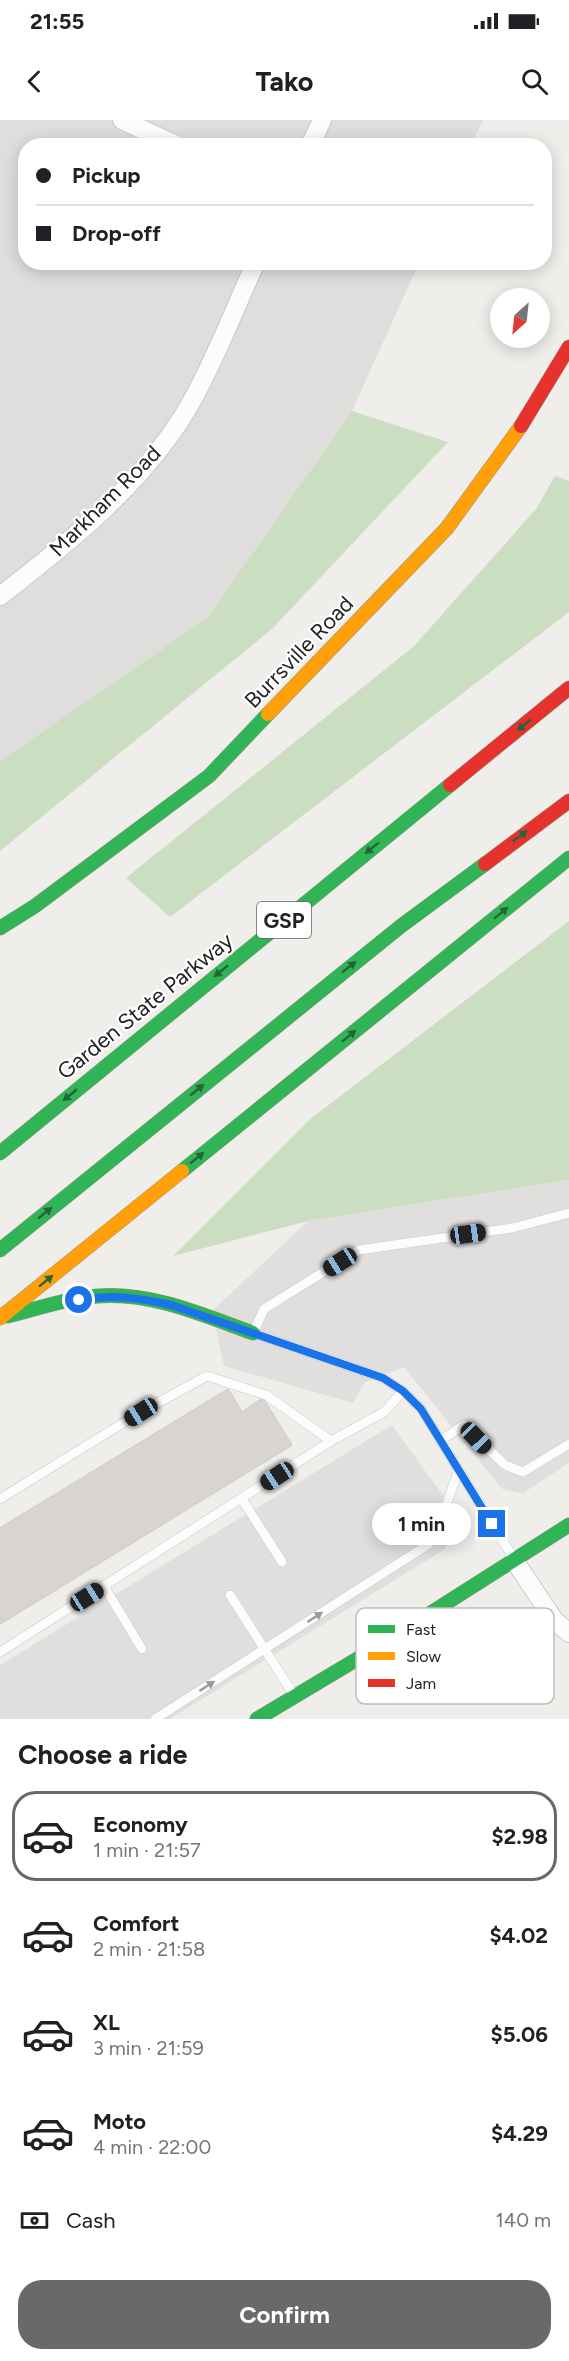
<!DOCTYPE html>
<meta charset="utf-8">
<style>
:root{--surface:#fff;--page:#f2f2f2;--text:#202124;--muted:#757577;--line:#e0e0e0;--accent:#6a6968}
body{margin:0;font-family:Figtree,sans-serif;background:var(--page);color:var(--text);height:100vh;display:flex;flex-direction:column;font-size:22px;white-space:nowrap}
*{box-sizing:border-box;margin:0}
p{font-size:20px;color:var(--muted)}
.icon{flex:none;width:33px;height:33px;fill:none;stroke:currentColor;stroke-width:2;stroke-linecap:round;stroke-linejoin:round}
.map{position:relative;height:1599px;overflow:hidden}
.drawer{display:flex;flex-direction:column;background:var(--surface);flex:1}
.drawer>*{flex:none}
.hud{position:absolute;left:18px;top:18px;width:534px;height:132px;border-radius:24px;box-shadow:0 3px 15px #0003;display:grid;align-content:center;height:132px;padding:0 18px;background:var(--surface)}
.needle{width:39px;rotate:207deg}
.controls{position:absolute;left:490px;top:168px;display:grid;gap:12px}
.controls a{display:grid;place-items:center;width:60px;height:60px;border-radius:50%;background:var(--surface);box-shadow:0 3px 15px #0003;font-size:30px}
.end{position:absolute;width:27px;height:27px;margin:-14px;border:8px solid #1a73e8;background:#fff;box-shadow:0 0 0 3px #fff}
.from{border-radius:50%}
.bubble{position:absolute;height:42px;border-radius:21px;background:var(--surface);box-shadow:0 3px 15px #0003;font-size:20px;font-weight:700;line-height:42px;text-align:center}
.car{position:absolute;width:18px;height:36px;margin:-18px -9px;border-radius:8px;box-shadow:0 0 4px 2px #0007;background:linear-gradient(#222 24%,#8ab4d8 0 40%,#222 0 76%,#8ab4d8 0 86%,#222 0)}
.hud b{display:flex;align-items:center;gap:21px;height:57px;font-size:22px}
.hud b+b{border-top:2px solid var(--line)}
.hud i{width:15px;height:15px;background:var(--text)}
ul{padding:0;list-style:none}
li{display:flex;align-items:center;gap:18px;height:90px;margin:0 12px 9px;padding:0 6px;border:3px solid transparent;border-radius:24px}
li div{flex:1}
li b{display:block;font-size:22px}
li em{font-style:normal;font-weight:700}
li.selected{border-color:var(--accent)}
li>.icon{width:54px;height:54px;stroke-width:1.5}
h2{padding:0 18px;font-size:27px;line-height:72px}
.pay{display:flex;align-items:center;gap:15px;height:66px;padding:0 18px;font-size:22px}
.pay p{margin-inline-start:auto}
.button{display:flex;gap:12px;margin-top:auto;padding:12px 18px}
.button a{flex:1;height:69px;border-radius:24px;background:var(--accent);color:#fff;font-size:24px;font-weight:700;line-height:69px;text-align:center}
.status{display:flex;justify-content:space-between;align-items:center;height:42px;padding:0 30px;background:var(--surface);direction:ltr}
.status svg{height:16px;fill:currentColor}
header{display:flex;justify-content:space-between;align-items:center;height:78px;padding:0 18px;background:var(--surface);font-size:27px;font-weight:700}
.map>svg:first-child{display:block}
</style>
<div class="status"><b>21:55</b><svg viewBox="0 0 49 12"><path d="M0 12V9h3v3zM5 12V6h3v6zM10 12V3h3v9zM15 12V0h3v12zM26 1h20v11H26zM47 4h2v5h-2z"/></svg></div>
<header><svg class="icon" aria-label="back" viewBox="0 0 24 24"><path d="M15 5l-7 7 7 7"/></svg>Tako<svg class="icon" aria-label="search" viewBox="0 0 24 24"><circle cx="10" cy="10" r="6"/><path d="M15 15l6 6"/></svg></header>
<div class="map">
<svg width="569" height="1599" viewBox="0 0 569 1599">
<rect width="100%" height="100%" fill="#f0eeeb"/>
<path fill="#dfdedc" d="M0 0H483L471 25 26 26V142L419 143 352 291 207 498 0 641Z"/>
<g fill="#cbdec1">
<path d="M352 291 448 322 272 509 0 731V641L207 498Z"/>
<path d="M555 356 569 361V492L170 797 126 758 414 526 536 389Z"/>
<path d="M569 801V1060L308 1101 173 1136 309 1000Z"/>
</g>
<g fill="#e0dfde">
<path d="M569 1060V1343L523 1373 502 1369 404 1247 364 1263 353 1283 224 1246 212 1191 308 1101Z"/>
<path d="M392 1305 454 1391 445 1429 170 1599H0V1545Z"/>
</g>
<path fill="#d7d4d2" stroke="#d3d0cc" stroke-width="1.5" d="M228 1269 242 1292 263 1278 292 1325 0 1504V1408Z"/>
<g fill="none" stroke-linecap="round" stroke-linejoin="round">
<g stroke="#c9c8c7" stroke-width="10">
<g id="lane">
<path d="M440 1321 464 1305 505 1345 523 1352 569 1324"/>
<path d="M0 1379 141 1292 207 1256 266 1275 331 1321"/>
<path d="M242 1379 282 1442"/>
<path d="M513 1437 421 1289 403 1271 383 1258 253 1213 264 1189 359 1130 512 1108 569 1093"/>
<path d="M104 1466 142 1529"/>
<path d="M230 1475 292 1572"/>
<path d="M0 1532 331 1321 384 1292 403 1271"/>
<path d="M155 1599 429 1424 441 1400 458 1352"/>
</g>
</g>
<g stroke="#c9c8c7" stroke-width="20">
<g id="street">
<path d="M122 0 178 26"/>
<path d="M310 26 322 0"/>
<path d="M0 476C70 422 150 358 193 279 217 235 235 188 256 142"/>
<path d="M514 1440 554 1500 569 1513"/>
</g>
</g>
<g stroke="#999a82" stroke-width="15">
<g id="fast">
<path d="M0 808 35 786 209 656 268 594"/>
<path d="M0 1033 450 665"/>
<path d="M182 1051 569 738"/>
<path d="M0 1130 401 806 485 744"/>
<path d="M8 1196C37 1189 67 1178 98 1176 152 1172 203 1195 253 1213"/>
<path d="M257 1599 374 1529 569 1405"/>
</g>
</g>
<g stroke="#999a82" stroke-width="15">
<g id="slow">
<path d="M268 594 447 408 521 306"/>
<path d="M0 1198 182 1051"/>
</g>
</g>
<g stroke="#999a82" stroke-width="15">
<g id="jam">
<path d="M521 306 569 227"/>
<path d="M450 665 569 568"/>
<path d="M485 744 569 681"/>
</g>
</g>
<use href="#lane" stroke="#fdfcfc" stroke-width="9"/>
<use href="#street" stroke="#fdfcfc" stroke-width="18"/>
<use href="#fast" stroke="#30b455" stroke-width="14"/>
<use href="#slow" stroke="#ff9f0a" stroke-width="14"/>
<use href="#jam" stroke="#e5322d" stroke-width="14"/>
</g>
<defs><path id="oneway-solid" d="M-6-.8H1V-3.2L6.5 0L1 3.2V.8H-6Z" transform="scale(1.5)"/></defs>
<g fill="#286439">
<use href="#oneway-solid" transform="translate(524 605) rotate(141)"/>
<use href="#oneway-solid" transform="translate(520 716) rotate(-36)"/>
<use href="#oneway-solid" transform="translate(372 728) rotate(141)"/>
<use href="#oneway-solid" transform="translate(501 793) rotate(-39)"/>
<use href="#oneway-solid" transform="translate(349 847) rotate(-38)"/>
<use href="#oneway-solid" transform="translate(221 851) rotate(141)"/>
<use href="#oneway-solid" transform="translate(349 916) rotate(-39)"/>
<use href="#oneway-solid" transform="translate(197 970) rotate(-39)"/>
<use href="#oneway-solid" transform="translate(70 975) rotate(140)"/>
<use href="#oneway-solid" transform="translate(197 1038) rotate(-39)"/>
<use href="#oneway-solid" transform="translate(45 1093) rotate(-39)"/>
<use href="#oneway-solid" transform="translate(46 1161) rotate(-39)"/>
</g>
<g fill="#9a9a9a">
<use href="#oneway-solid" transform="translate(315 1497) rotate(-33)"/>
<use href="#oneway-solid" transform="translate(207 1566) rotate(-33)"/>
</g>
<g fill="none" stroke-linecap="round" stroke-linejoin="round">
<path stroke="#1a73e8" stroke-width="8" d="M79 1180C111 1174 140 1178 171 1185L383 1258 403 1271 421 1289 492 1404"/>
</g>
<g text-anchor="middle" dominant-baseline="central" stroke-width="4.5" stroke-linejoin="round" paint-order="stroke">
<rect fill="#fff" stroke="#646464" stroke-width="1.5" x="257" y="782" width="54" height="36" rx="4.5"/>
<g font-size="21" font-weight="bold" fill="#222">
<text x="284" y="800">GSP</text>
</g>
<g font-size="22" fill="#222" stroke="#fff">
<text transform="translate(105 381) rotate(-45)">Markham Road</text>
<text transform="translate(299 532) rotate(-46)">Burrsville Road</text>
<text transform="translate(145 886) rotate(-39)">Garden State Parkway</text>
</g>
</g>
<rect x="356" y="1488" width="198" height="96" rx="9" fill="#fff" stroke="#bdbdbd" stroke-width="1.5"/>
<rect x="368" y="1505" width="27" height="8" fill="#30b455"/>
<rect x="368" y="1532" width="27" height="8" fill="#ff9f0a"/>
<rect x="368" y="1559" width="27" height="8" fill="#e5322d"/>
<g font-size="16" fill="#222">
<text x="406" y="1515">Fast</text>
<text x="406" y="1542">Slow</text>
<text x="406" y="1569">Jam</text>
</g>
</svg>
<div class="controls">
<a><svg class="needle" viewBox="-14 -14 28 28"><path d="M0-13l5 13h-10z" fill="#e53935"/><path d="M0 13l5-13h-10z" fill="#757577"/></svg></a>
</div>
<i class="end from" style="left:79px;top:1180px"></i>
<i class="end" style="left:492px;top:1404px"></i>
<div class="bubble" style="left:372px;top:1383px;width:99px">1 min</div>
<i class="car" style="left:468px;top:1114px;rotate:82deg"></i>
<i class="car" style="left:340px;top:1142px;rotate:238deg"></i>
<i class="car" style="left:141px;top:1292px;rotate:238deg"></i>
<i class="car" style="left:476px;top:1318px;rotate:136deg"></i>
<i class="car" style="left:277px;top:1356px;rotate:237deg"></i>
<i class="car" style="left:87px;top:1477px;rotate:58deg"></i>
<div class="hud">
<b><i class="from"></i>Pickup</b>
<b><i></i>Drop-off</b>
</div>
</div>
<section class="drawer">
<h2>Choose a ride</h2>
<ul>
<li class="selected"><svg class="icon" aria-label="car" viewBox="0 0 24 24"><path d="M5 17H2v-5l4-1 3-4h7l3 4 3 1v5h-3M9 17h6M6 11h13"/><circle cx="7" cy="17" r="2"/><circle cx="17" cy="17" r="2"/></svg><div><b>Economy</b><p>1 min · 21:57</p></div><em>$2.98</em></li>
<li><svg class="icon" aria-label="car" viewBox="0 0 24 24"><path d="M5 17H2v-5l4-1 3-4h7l3 4 3 1v5h-3M9 17h6M6 11h13"/><circle cx="7" cy="17" r="2"/><circle cx="17" cy="17" r="2"/></svg><div><b>Comfort</b><p>2 min · 21:58</p></div><em>$4.02</em></li>
<li><svg class="icon" aria-label="car" viewBox="0 0 24 24"><path d="M5 17H2v-5l4-1 3-4h7l3 4 3 1v5h-3M9 17h6M6 11h13"/><circle cx="7" cy="17" r="2"/><circle cx="17" cy="17" r="2"/></svg><div><b>XL</b><p>3 min · 21:59</p></div><em>$5.06</em></li>
<li><svg class="icon" aria-label="car" viewBox="0 0 24 24"><path d="M5 17H2v-5l4-1 3-4h7l3 4 3 1v5h-3M9 17h6M6 11h13"/><circle cx="7" cy="17" r="2"/><circle cx="17" cy="17" r="2"/></svg><div><b>Moto</b><p>4 min · 22:00</p></div><em>$4.29</em></li>
</ul>
<div class="pay"><svg class="icon" aria-label="cash" viewBox="0 0 24 24"><path d="M3 7h18v10H3z"/><circle cx="12" cy="12" r="2"/></svg>Cash<p>140 m</p></div>
<div class="button"><a>Confirm</a></div>
</section>
